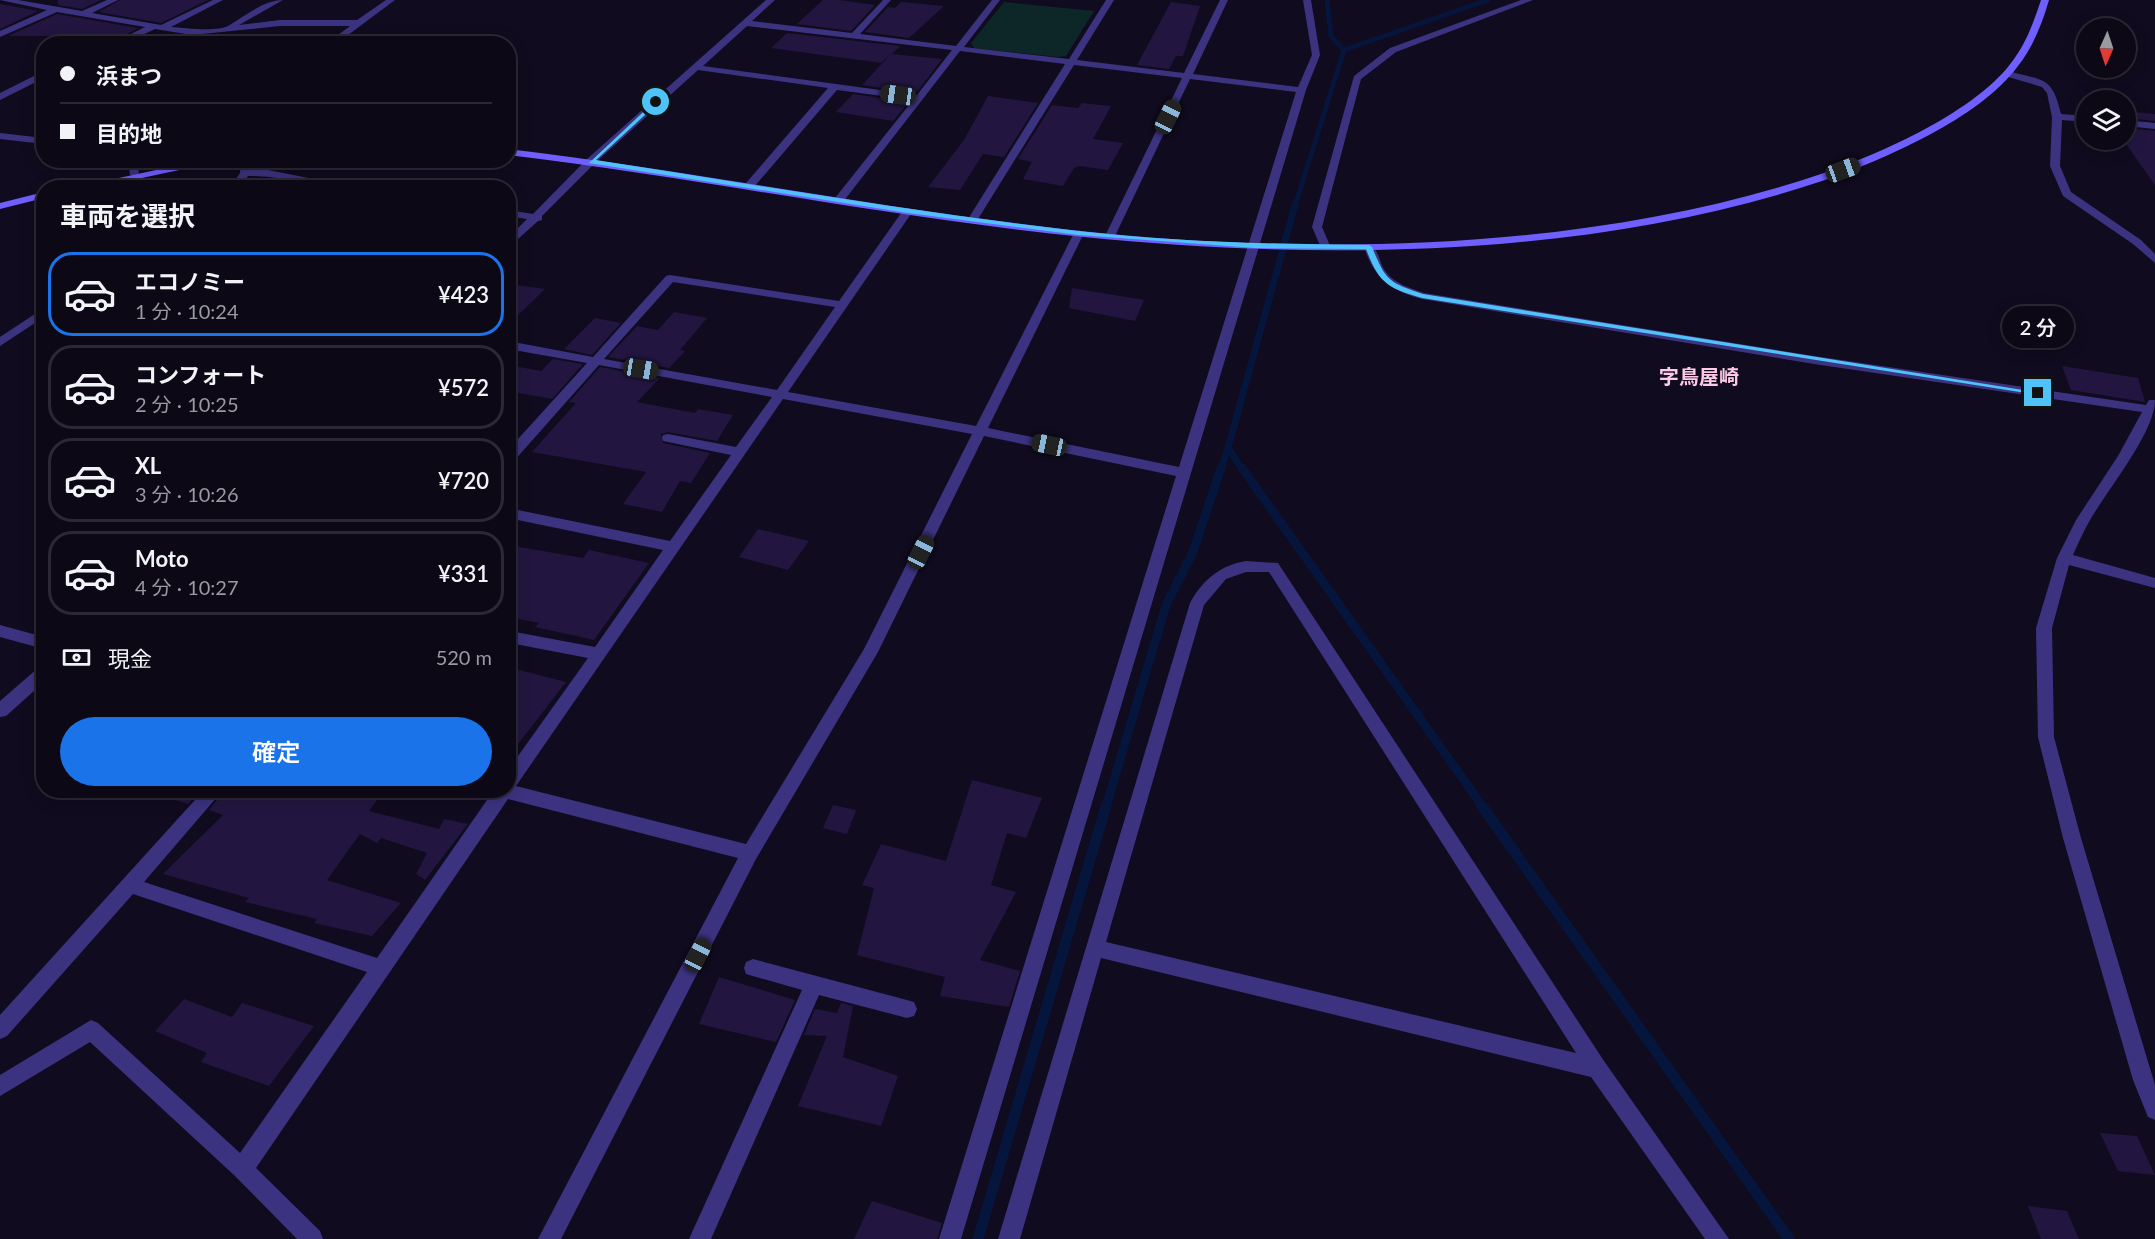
<!DOCTYPE html>
<html lang="ja">
<meta charset="utf-8">
<style>
:root{--surface:#0c0816;--page:#15111f;--text:#f1f3f6;--muted:#9a9aa1;--line:#2c2935;--accent:#1a73e8}
body{margin:0;font-family:Lato,"Noto Sans JP",sans-serif;background:var(--page);color:var(--text);height:100vh;display:flex;flex-direction:column;font-size:22px;white-space:nowrap}
*{box-sizing:border-box;margin:0}
p{font-size:20px;color:var(--muted)}
.icon{flex:none;width:33px;height:33px;fill:none;stroke:currentColor;stroke-width:2;stroke-linecap:round;stroke-linejoin:round}
.map{position:relative;flex:1;overflow:hidden}
.side{position:absolute;left:36px;top:180px;width:480px;height:618px;display:flex;flex-direction:column;background:var(--surface);border-radius:24px;box-shadow:0 3px 15px #0003,0 0 0 2px var(--line)}
.side>*{flex:none}
.banner{position:absolute;left:36px;top:36px;width:480px;height:132px;border-radius:24px;box-shadow:0 3px 15px #0003,0 0 0 2px var(--line);display:grid;align-content:center;height:132px;padding:0 24px;background:var(--surface)}
.needle{width:39px;rotate:183deg}
.buttons{position:absolute;left:2076px;top:18px;display:grid;gap:12px}
.buttons a{display:grid;place-items:center;width:60px;height:60px;border-radius:50%;background:var(--surface);box-shadow:0 3px 15px #0003,0 0 0 2px var(--line);font-size:30px}
.end{position:absolute;width:27px;height:27px;margin:-14px;border:8px solid #4fc3f7;background:#111;box-shadow:0 0 0 3px #111}
.from{border-radius:50%}
.bubble{position:absolute;height:42px;border-radius:21px;background:var(--surface);box-shadow:0 3px 15px #0003,0 0 0 2px var(--line);font-size:20px;font-weight:600;line-height:42px;text-align:center}
.car{position:absolute;width:18px;height:36px;margin:-18px -9px;border-radius:8px;box-shadow:0 0 4px 2px #0007;background:linear-gradient(#222 24%,#8ab4d8 0 40%,#222 0 76%,#8ab4d8 0 86%,#222 0)}
.banner b{display:flex;align-items:center;gap:21px;height:57px;font-size:22px}
.banner b+b{border-top:2px solid var(--line)}
.banner i{width:15px;height:15px;background:var(--text)}
ul{padding:0;list-style:none}
li{display:flex;align-items:center;gap:18px;height:84px;margin:0 12px 9px;padding:0 12px;border:3px solid var(--line);border-radius:24px}
li div{flex:1}
li b{display:block;font-size:22px}
li em{font-style:normal;font-weight:600}
li.on{border-color:var(--accent)}
li>.icon{width:54px;height:54px;stroke-width:1.5}
h2{padding:0 24px;font-size:27px;line-height:72px}
.pay{display:flex;align-items:center;gap:15px;height:66px;padding:0 24px;font-size:22px}
.pay p{margin-inline-start:auto}
.action{display:flex;gap:12px;margin-top:auto;padding:12px 24px}
.action a{flex:1;height:69px;border-radius:36px;background:var(--accent);color:#fff;font-size:24px;font-weight:600;line-height:69px;text-align:center}
.map>svg:first-child{display:block}
</style>
<div class="map">
<svg width="2155" height="1239" viewBox="0 0 2155 1239">
<rect width="100%" height="100%" fill="#100b1e"/>
<path fill="#0d2729" d="M1004 2 1094 11 1066 56 1058 57 974 48 971 43Z"/>
<g fill="none" stroke-linecap="round" stroke-linejoin="round">
<g stroke="#06153c" stroke-width="5">
<path d="M1327 0 1331 36 1344 50"/>
<path d="M1344 50 1488 0"/>
<path d="M1295 206 1344 50"/>
</g>
<g stroke="#06153c" stroke-width="7">
<path d="M1221 470 1228 448"/>
<path d="M1243 470 1228 448 1295 205"/>
</g>
<g stroke="#06153c" stroke-width="9">
<path d="M1242 468 1483 807"/>
<path d="M1106 807 1166 605 1193 552 1221 468"/>
</g>
<g stroke="#06153c" stroke-width="11">
<path d="M1482 806 1789 1239"/>
<path d="M978 1239 1106 806"/>
</g>
</g>
<g fill="#221640">
<path d="M58 0H101L82 9 58 5Z"/>
<path d="M120 0H208L161 23 99 12Z"/>
<path d="M823 0H839L875 5 851 31 797 24Z"/>
<path d="M901 2 944 6 909 38 865 32 888 7 895 8Z"/>
<path d="M1171 2 1200 6 1183 56H1176L1169 69 1137 65Z"/>
<path d="M0 4 38 11 0 29Z"/>
<path d="M57 14 138 28 109 44H51L68 36H8Z"/>
<path d="M787 33 900 46 892 54 942 59 916 93 862 85 891 54 881 63 771 48Z"/>
<path d="M853 94 909 102 893 121 836 112Z"/>
<path d="M988 96 1038 103 1004 157 983 154 960 190 928 187 964 140Z"/>
<path d="M1082 103 1111 106 1093 139 1123 143 1108 170 1079 166 1074 168 1063 186 1023 179 1032 162 1018 159 1052 105 1078 108Z"/>
<path d="M2126 111 2155 114V121L2126 118Z"/>
<path d="M2126 128 2155 131V185L2126 144Z"/>
<path d="M508 284 545 289 508 325Z"/>
<path d="M1072 288 1144 300 1135 321 1069 308Z"/>
<path d="M674 312 707 318 680 350 685 351 669 368 608 357 637 326 658 330Z"/>
<path d="M595 318 621 323 592 355 564 349Z"/>
<path d="M553 359 583 364 552 399 508 391V365L541 371Z"/>
<path d="M2062 366 2138 378 2145 402 2071 390Z"/>
<path d="M600 367 660 378 637 402 695 413 698 409 733 415 717 441 668 432 661 434 663 443 710 453 691 483 680 481 662 512 623 504 646 472 532 452 576 403 569 402Z"/>
<path d="M758 529 809 541 788 570 739 557Z"/>
<path d="M508 545 583 558 589 550 649 563 594 640 535 627 539 623 508 617Z"/>
<path d="M508 667 566 682 508 757Z"/>
<path d="M972 780 1042 798 1026 838 1007 833 991 885 1016 892 980 960 1020 971 1009 1007 940 996 945 977 857 955 874 888 862 885 881 844 946 861Z"/>
<path d="M163 790H201L188 804 162 796Z"/>
<path d="M225 790H384L369 811 439 829 444 819 468 824 425 880 416 874 427 853 381 838 377 843 360 834 327 880 401 903 372 936 314 923 317 919 245 902 249 898 163 874 223 815 209 810Z"/>
<path d="M833 805 856 810 847 834 823 828Z"/>
<path d="M719 977 795 1000 776 1042 699 1024Z"/>
<path d="M184 999 232 1017 242 1003 314 1026 269 1086 201 1062 207 1053 155 1031Z"/>
<path d="M841 1003 853 1006 843 1057 898 1076 881 1126 798 1106 827 1036 804 1035 815 1009 837 1013Z"/>
<path d="M2100 1133 2137 1136 2155 1175 2118 1171Z"/>
<path d="M872 1201 942 1223 937 1239H854Z"/>
<path d="M2028 1206 2067 1211 2079 1239H2041Z"/>
</g>
<g fill="none" stroke-linecap="round" stroke-linejoin="round">
<g fill="#3c3380" fill-rule="evenodd">
<path d="M0 0H18L82 11 107 0H118L92 13 161 25 213 0H223L171 27C184 28 217 32 228 26 244 17 263 0 283 0L239 25 280 20H357L386 0H395L336 44H326L350 26H280L192 35 155 29 123 44H111L145 27 57 12 0 37V31L47 10Z"/>
<path d="M766 0H775L752 21 852 33 883 0H891L860 34 956 46 992 0H1000L964 47 1069 59 1106 0H1114L1077 60 1184 73 1220 0H1228L1193 74 1298 87 1312 55 1303 0H1311L1320 55 1306 90 961 1239H939L1176 476 984 436 878 652 756 859 561 1239H538L738 858 508 799 256 1168 320 1231 323 1239H297L235 1176 90 1042 0 1096V1075L91 1020 98 1023 240 1153 367 972 133 894 7 1036 0 1039V1015L204 790H223L144 882 377 958 494 790H508V770L588 658 515 644 508 640 510 634 515 632 595 647 663 550 508 518V508L670 541 731 455 663 441 662 438 663 435 668 434 736 447 772 397 599 365 513 462 508 463V450L587 363 508 349V341L593 357 666 276 670 275 839 301 904 209 908 208 913 211 788 392 976 426 1074 233 1079 230 1084 233 988 428 1179 467 1296 92 1190 79 1115 236 1110 239 1105 236 1182 78 1074 65 978 219 973 222 968 219 1065 64 960 51 843 202 839 203 834 200 835 198 913 100 837 90 754 187H746V183L828 88 698 70 595 163 542 216V220L538 221 508 248V238L527 219 508 216V210L533 214 587 159ZM747 26 952 50 917 95 703 66ZM673 282 835 307 777 390 604 359ZM783 399 972 434 864 649 746 844 516 786Z"/>
<path d="M1521 0H1533L1396 52 1361 79 1322 227 1331 248 1322 250 1312 227 1354 76 1390 48Z"/>
<path d="M44 71V78L0 100V93Z"/>
<path d="M2008 71C2044 81 2052 76 2061 114L2086 116V122L2062 120 2060 166 2071 192 2141 240 2155 254V263L2133 244 2063 196 2050 166 2052 117 2047 93 2042 87 2005 76V72Z"/>
<path d="M2126 120 2155 123V129L2126 126Z"/>
<path d="M0 133 44 138V144L0 139Z"/>
<path d="M128 160H138L139 177 130 175Z"/>
<path d="M241 160H251L250 170H268L359 188C321 188 285 176 248 176L240 188H230L240 173Z"/>
<path d="M1369 244C1379 248 1379 264 1386 272 1395 284 1410 288 1424 293L1814 356 2146 405 2149 400H2155C2155 433 2106 491 2089 522 2083 532 2078 544 2073 555L2155 578V588L2069 565 2052 628 2054 737 2081 838 2155 1085V1120L2148 1117 2133 1080 2063 838 2038 737 2036 628 2057 558 2076 520 2118 456 2142 412 1814 364 1422 299C1391 291 1374 278 1364 247Z"/>
<path d="M44 308V317L0 346V337Z"/>
<path d="M1246 561 1278 563 1604 1061 1729 1239H1705L1591 1077 1101 958 1020 1239H998L1190 603C1202 581 1220 565 1246 561ZM1246 572H1269L1576 1053 1106 942 1204 605 1226 579Z"/>
<path d="M0 625 44 637V649L0 637Z"/>
<path d="M44 666V682L6 716 0 717V701L38 668Z"/>
<path d="M753 959 907 1000 914 1002 917 1009 914 1016 907 1018 819 995 711 1239H689L802 990 746 974 744 968 746 962Z"/>
</g>
<g fill="#705fff" fill-rule="evenodd">
<path d="M2041 0H2049C2042 24 2033 47 2018 66 1979 119 1883 160 1822 181 1593 258 1323 261 1084 237 891 218 701 178 508 155V149C700 172 889 210 1080 231 1319 256 1592 251 1821 174 1880 154 1978 111 2014 59 2027 41 2034 21 2041 0Z"/>
<path d="M203 160H226L95 188H72Z"/>
<path d="M44 192V198L0 209V203Z"/>
</g>
</g>
<path fill="#4fc3f7" d="M656 100 658 103 596 160C757 185 917 213 1078 231 1174 242 1272 244 1369 245L1372 247C1386 281 1388 282 1423 294L2042 393 2038 395 1422 298C1387 288 1379 283 1366 249L1255 248 1079 235 908 213 589 163Z"/>
<g text-anchor="middle" dominant-baseline="central" stroke-width="6" stroke-linejoin="round" paint-order="stroke">
<g font-size="20" font-weight="bold" fill="#ffcae7" stroke="#100b1e">
<text x="1699" y="376">字鳥屋崎</text>
</g>
</g>
</svg>
<div class="buttons">
<a><svg class="needle" viewBox="-14 -14 28 28"><path d="M0-13l5 13h-10z" fill="#e53935"/><path d="M0 13l5-13h-10z" fill="#9a9aa1"/></svg></a>
<a><svg class="icon" aria-label="layers" viewBox="0 0 24 24"><path d="M12 4l9 5-9 5-9-5zM3 14l9 5 9-5"/></svg></a>
</div>
<i class="end from" style="left:656px;top:102px"></i>
<i class="end" style="left:2038px;top:393px"></i>
<div class="bubble" style="left:2002px;top:306px;width:72px">2 分</div>
<i class="car" style="left:898px;top:95px;rotate:278deg"></i>
<i class="car" style="left:1168px;top:117px;rotate:26deg"></i>
<i class="car" style="left:1843px;top:170px;rotate:70deg"></i>
<i class="car" style="left:641px;top:369px;rotate:100deg"></i>
<i class="car" style="left:1049px;top:445px;rotate:282deg"></i>
<i class="car" style="left:921px;top:552px;rotate:27deg"></i>
<i class="car" style="left:698px;top:955px;rotate:27deg"></i>
<div class="banner">
<b><i class="from"></i>浜まつ</b>
<b><i></i>目的地</b>
</div>
<section class="side">
<h2>車両を選択</h2>
<ul>
<li class="on"><svg class="icon" aria-label="car" viewBox="0 0 24 24"><path d="M5 17H2v-5l4-1 3-4h7l3 4 3 1v5h-3M9 17h6M6 11h13"/><circle cx="7" cy="17" r="2"/><circle cx="17" cy="17" r="2"/></svg><div><b>エコノミー</b><p>1 分 · 10:24</p></div><em>¥423</em></li>
<li><svg class="icon" aria-label="car" viewBox="0 0 24 24"><path d="M5 17H2v-5l4-1 3-4h7l3 4 3 1v5h-3M9 17h6M6 11h13"/><circle cx="7" cy="17" r="2"/><circle cx="17" cy="17" r="2"/></svg><div><b>コンフォート</b><p>2 分 · 10:25</p></div><em>¥572</em></li>
<li><svg class="icon" aria-label="car" viewBox="0 0 24 24"><path d="M5 17H2v-5l4-1 3-4h7l3 4 3 1v5h-3M9 17h6M6 11h13"/><circle cx="7" cy="17" r="2"/><circle cx="17" cy="17" r="2"/></svg><div><b>XL</b><p>3 分 · 10:26</p></div><em>¥720</em></li>
<li><svg class="icon" aria-label="car" viewBox="0 0 24 24"><path d="M5 17H2v-5l4-1 3-4h7l3 4 3 1v5h-3M9 17h6M6 11h13"/><circle cx="7" cy="17" r="2"/><circle cx="17" cy="17" r="2"/></svg><div><b>Moto</b><p>4 分 · 10:27</p></div><em>¥331</em></li>
</ul>
<div class="pay"><svg class="icon" aria-label="cash" viewBox="0 0 24 24"><path d="M3 7h18v10H3z"/><circle cx="12" cy="12" r="2"/></svg>現金<p>520 m</p></div>
<div class="action"><a>確定</a></div>
</section>
</div>
